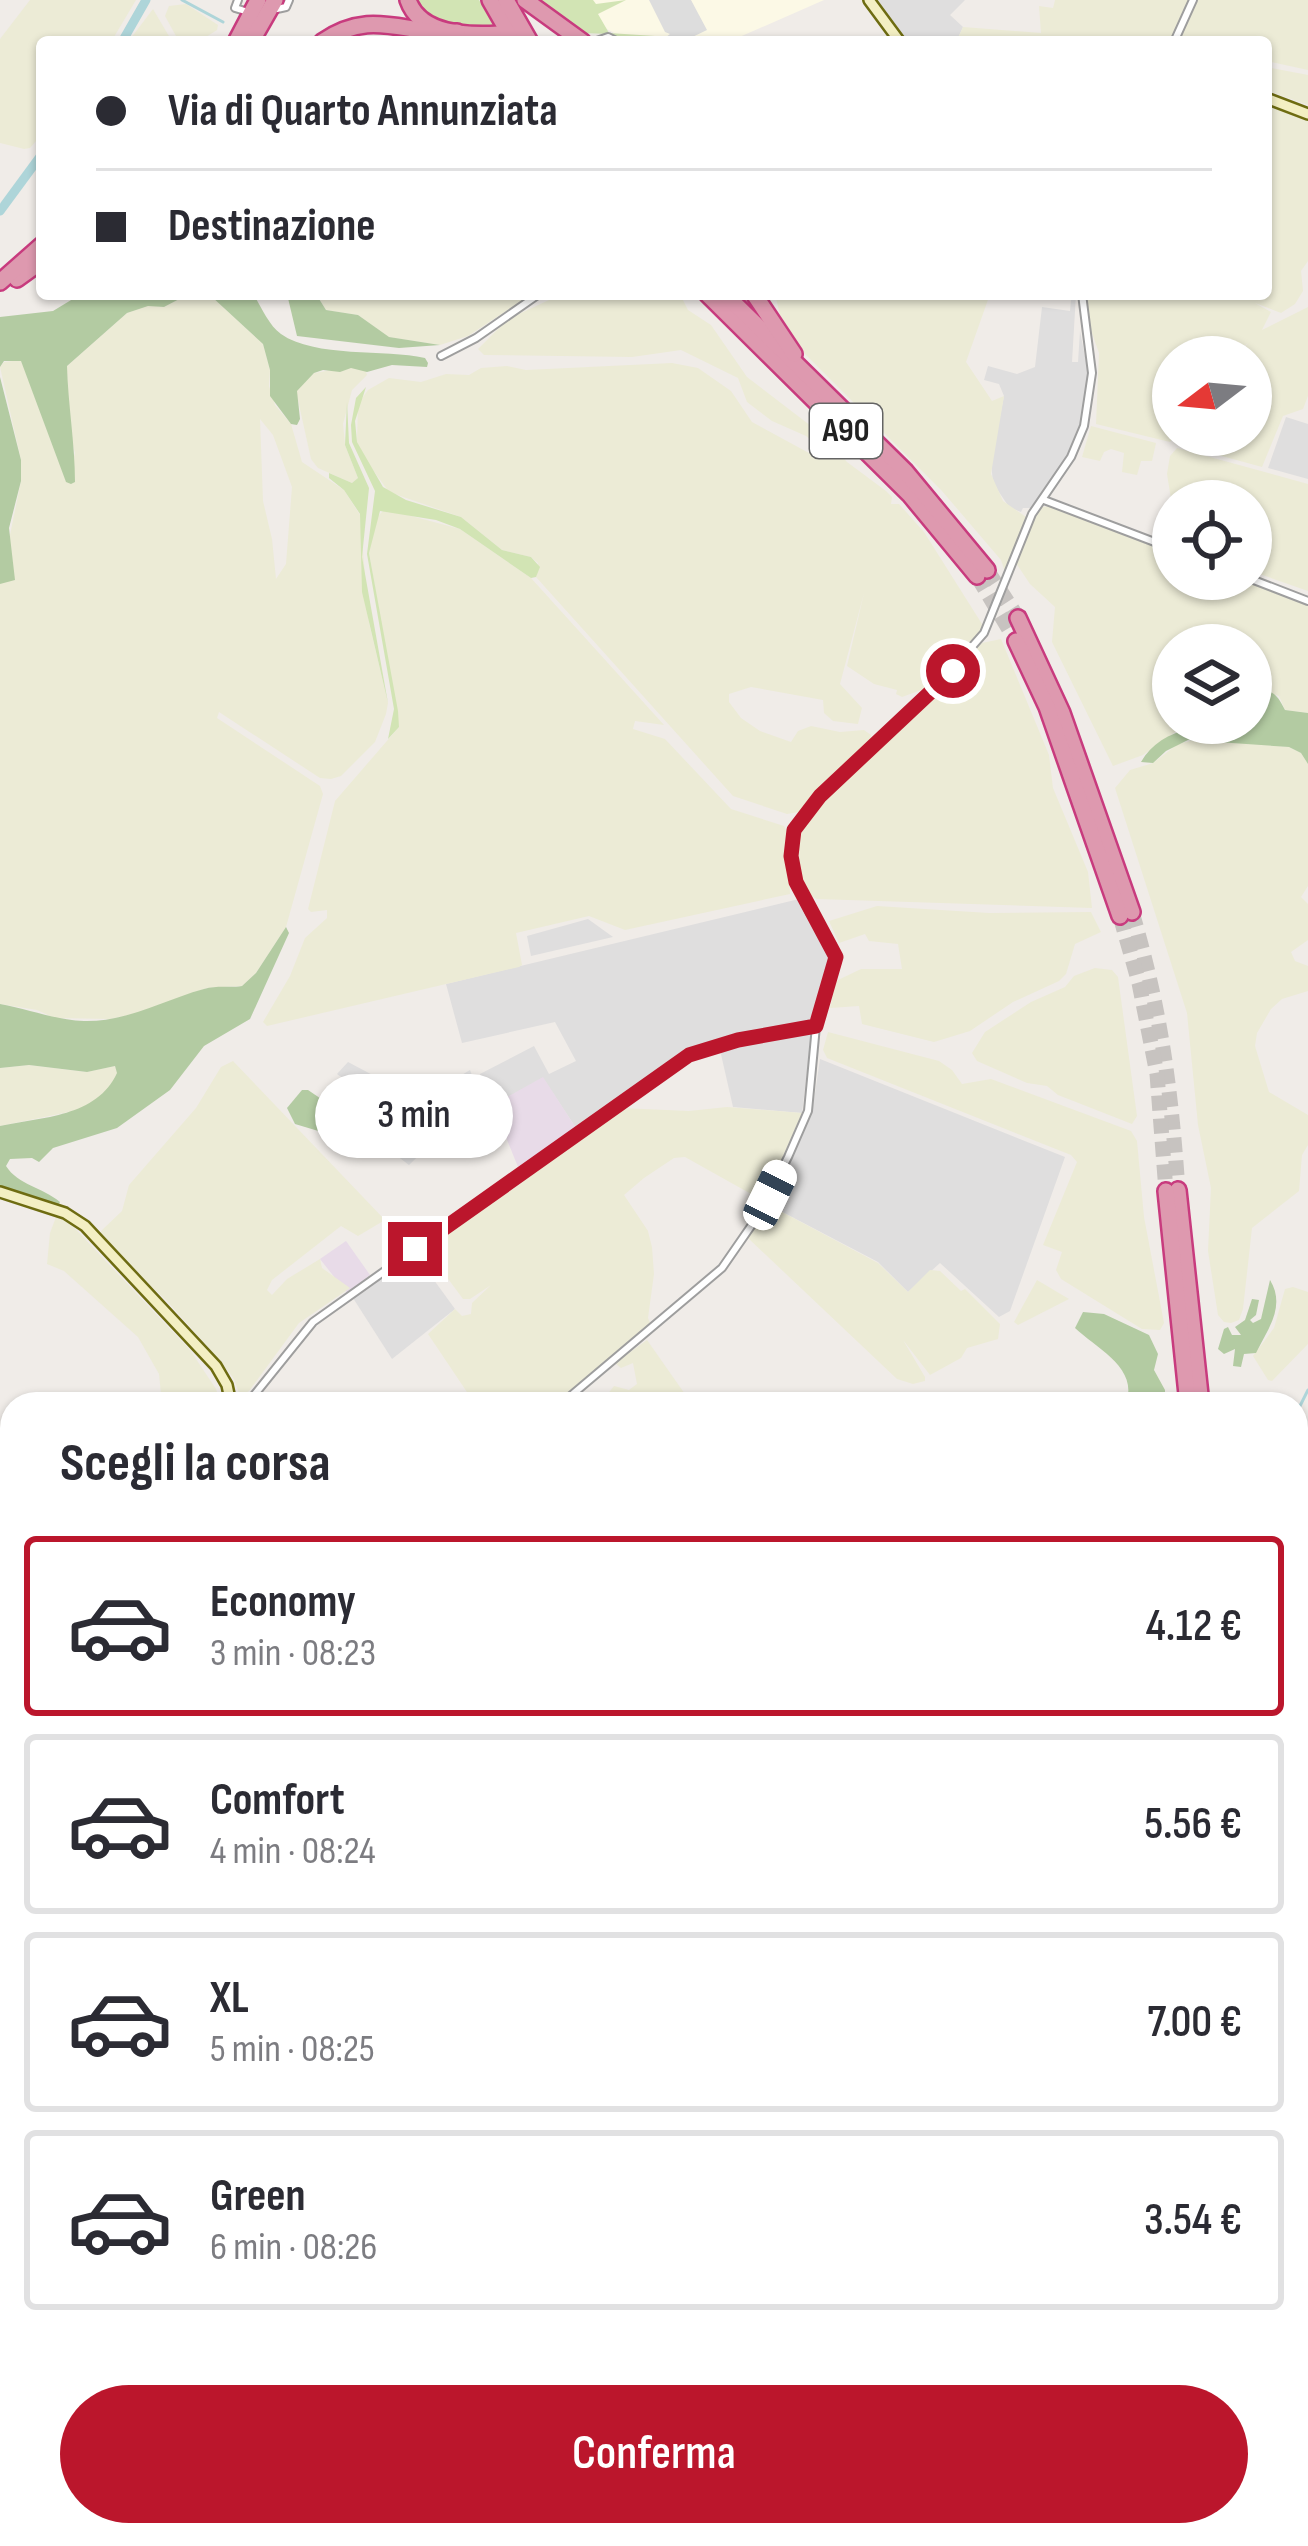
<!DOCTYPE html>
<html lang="it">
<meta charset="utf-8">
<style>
:root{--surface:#fff;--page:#f7f7f7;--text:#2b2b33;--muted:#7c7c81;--line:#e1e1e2;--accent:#bb162c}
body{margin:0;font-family:"Sofia Sans Condensed",sans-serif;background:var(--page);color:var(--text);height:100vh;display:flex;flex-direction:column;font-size:45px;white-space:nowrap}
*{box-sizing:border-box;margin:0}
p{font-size:39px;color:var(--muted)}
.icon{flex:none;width:66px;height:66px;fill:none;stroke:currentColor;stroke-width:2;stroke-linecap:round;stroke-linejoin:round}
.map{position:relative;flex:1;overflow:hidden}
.drawer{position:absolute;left:0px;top:1392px;width:1308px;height:1155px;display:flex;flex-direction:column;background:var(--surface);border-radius:36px 36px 0 0;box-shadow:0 3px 9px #0004}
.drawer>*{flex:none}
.banner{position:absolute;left:36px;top:36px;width:1236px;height:264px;border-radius:12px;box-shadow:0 3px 9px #0004;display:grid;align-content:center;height:264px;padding:0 60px;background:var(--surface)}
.needle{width:78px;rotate:254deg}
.tools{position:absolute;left:1152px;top:336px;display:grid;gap:24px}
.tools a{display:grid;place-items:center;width:120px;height:120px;border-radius:50%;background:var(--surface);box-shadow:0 3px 9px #0004;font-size:60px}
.end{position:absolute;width:54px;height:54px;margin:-27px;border:15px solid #bb162c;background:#fff;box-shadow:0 0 0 6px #fff}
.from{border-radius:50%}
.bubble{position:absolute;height:84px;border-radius:42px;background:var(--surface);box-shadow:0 3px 9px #0004;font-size:39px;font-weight:600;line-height:84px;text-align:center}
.car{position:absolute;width:36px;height:72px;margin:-36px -18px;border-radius:15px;box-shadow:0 0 9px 3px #0007;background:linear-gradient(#fff 24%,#345 0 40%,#fff 0 76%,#345 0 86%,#fff 0)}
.banner b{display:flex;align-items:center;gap:42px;height:114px;font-size:45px}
.banner b+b{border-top:3px solid var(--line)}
.banner i{width:30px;height:30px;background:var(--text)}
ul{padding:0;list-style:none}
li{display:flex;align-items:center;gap:36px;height:180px;margin:0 24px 18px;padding:0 36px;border:6px solid var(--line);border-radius:12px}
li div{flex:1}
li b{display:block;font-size:45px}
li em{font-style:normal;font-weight:600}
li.on{border-color:var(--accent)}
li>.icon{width:108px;height:108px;stroke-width:1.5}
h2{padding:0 60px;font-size:54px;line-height:144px}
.primary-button{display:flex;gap:24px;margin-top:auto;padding:24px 60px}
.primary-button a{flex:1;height:138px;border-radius:72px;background:var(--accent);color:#fff;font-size:48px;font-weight:600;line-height:138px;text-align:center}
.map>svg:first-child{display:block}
</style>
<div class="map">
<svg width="1308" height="2546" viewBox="0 0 1308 2546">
<rect width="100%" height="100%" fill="#f0ece8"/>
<g fill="#dfdede">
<path d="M873 0H965L950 15 963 27 956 42H903Z"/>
<path d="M1033 294H1076L1072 362H1078L1080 331 1089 377 1081 428 1074 445 1031 508H1023L1021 512 1009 507 993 483 991 462 1004 396 999 384 984 380 988 366 1017 374 1035 367 1042 307 1070 311 1071 299Z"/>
<path d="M1286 417 1308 424V479L1268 468Z"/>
<path d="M799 899 834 959 814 1024 688 1051 576 1128 543 1078 493 1105 480 1074 534 1046 549 1074 576 1061 555 1022 462 1043 446 984Z"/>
<path d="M588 919 613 937 531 956 527 936Z"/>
<path d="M812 1031 802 1113 733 1107 720 1050Z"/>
<path d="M820 1059 1065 1157 1010 1311 999 1317 940 1263 908 1292 878 1262 769 1205 812 1114Z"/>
<path d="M348 1062 401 1090 394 1104 402 1111 470 1070 480 1096 409 1165 342 1114 358 1089 337 1074Z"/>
<path d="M415 1254 455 1309 392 1359 353 1298Z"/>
<path d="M12 1599V1706L0 1711V1604Z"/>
<path d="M12 1716V1816L0 1820V1721Z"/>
<path d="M12 1825V1945L0 1946V1828Z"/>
<path d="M308 2535H475L474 2546H312Z"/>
</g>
<g fill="#e8dbe8">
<path d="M543 1077 576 1128 518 1167 493 1105Z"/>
<path d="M346 1241 370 1275 347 1293 320 1259Z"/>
<path d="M8 1987 12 2025V2123L9 2124 0 2091V1988Z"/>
</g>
<path fill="#fcf9e6" d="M552 0H824L728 42H658L655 36H620Z"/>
<g fill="#ecebd6" fill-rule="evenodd">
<path d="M30 0H136L111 42H42V134L30 148 24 149 0 143V39Z"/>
<path d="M1055 0H1189L1171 42H956L963 27 1041 33 1039 6 1053 8Z"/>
<path d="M1196 0H1308V70L1266 61V42H1178Z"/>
<path d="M186 4 218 25 217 30 198 42H128L153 9 170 38 174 39 176 36 165 16 169 6Z"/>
<path d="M1266 67 1308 75V105L1266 90Z"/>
<path d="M1266 103 1308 118V261L1301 271 1303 291 1295 304 1281 313 1255 303 1271 312 1262 330 1308 307V396L1303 409 1283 416 1262 467 1174 443 1179 435H1251V357H1237L1248 343 1231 357H1173L1175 435 1170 442 1096 424 1099 353 1086 316 1085 294H1266Z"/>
<path d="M316 294H532L468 336 440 345 388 337 358 315 326 310Z"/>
<path d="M562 294H680L688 310 711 325 747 377 824 436 847 462 886 491 892 497 891 504H899L924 532 982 624 980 633 935 685 902 697 896 694 897 690 874 684 847 666 864 593 840 684 862 708 858 724 833 721 824 713 823 700 751 687 729 694V702L741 718 760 731 791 742 798 731 811 726 840 732 864 730 871 735 869 748 799 812 787 814 733 796 536 577 538 563 531 557 502 550 461 517 389 492 362 455 357 442 358 404 368 390 389 378 421 382 446 374 469 375 481 368 507 366 526 370 672 363 698 368 731 391 752 422 820 459 824 458 820 448 806 436 772 421 747 402 738 378 681 350 632 357 484 355 478 349 508 319Z"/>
<path d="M775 294H990L966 362 992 401 1004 396 991 474 1003 501 1026 517 1006 575 1001 560 942 491 804 353 780 315Z"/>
<path d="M187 295 212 297 263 344 270 370 269 386 275 405 291 424 302 462 344 490 360 515 369 623 388 703 386 714 375 742 341 776 331 779 320 778 219 712 217 718 320 786 323 794 286 927 256 973 242 986 207 988 139 1013 110 1019 54 1018 37 1010 0 1004V584L21 481V460L0 367 4 362 21 360 66 481 75 453 68 427 67 366 127 313 149 305 164 307ZM260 419 273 435 292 487 286 564 276 579 272 539 263 501Z"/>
<path d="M351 367 365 369 367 375 352 390 343 424 345 445 358 478 352 483 318 468 311 459 296 391 314 373Z"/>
<path d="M1091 426 1156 443 1152 461H1141L1137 475 1122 472 1124 453 1111 449 1104 452 1100 461 1082 457Z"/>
<path d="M1177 448 1308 484V591L1251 571V501H1173V511L1167 474 1170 456Z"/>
<path d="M1051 506 1173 552V579H1245L1308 603V713L1285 710 1279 696 1258 689 1251 692V645H1173V723H1228L1175 732 1143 755 1113 766 1052 642 1055 607 1030 584 1016 563 1035 516 1041 507Z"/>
<path d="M385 509 460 529 531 578 664 725 635 721 633 729 665 739 731 809 784 826 787 832 790 894 625 930 589 916 516 933 522 965 519 967 267 1026 263 1022 290 976 305 938 327 918V910L311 912 308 909 335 801 399 727 369 552 376 518Z"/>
<path d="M1001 639 1049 755 1053 788 1088 872 1092 908 817 899 801 891 793 858 796 830 817 803 982 643Z"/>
<path d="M1198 739 1289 747 1301 753 1308 764V886L1301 897 1308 904V940L1291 952 1295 961 1308 966V991L1282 999 1271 1009 1257 1033 1255 1046 1269 1092 1308 1115V1145L1302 1155 1299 1191 1252 1228 1243 1309 1239 1320 1231 1323 1224 1322 1218 1315 1208 1251 1211 1188 1198 1125 1187 1013 1115 788 1130 770 1153 763 1178 744Z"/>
<path d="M877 906 989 913 1091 912 1101 932 1075 944 1066 974 1059 981 1013 1002 970 1031 934 1042 862 1024 859 1006 830 1008 836 981 861 969H902L898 944 869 941 865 934 839 943 829 921Z"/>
<path d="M1095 968 1112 970 1118 977 1137 1116 1132 1124 1058 1095 1047 1086 1027 1083 977 1061 972 1053 985 1032 1031 1002 1065 987 1074 976Z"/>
<path d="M828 1032 939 1061 952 1070 962 1084 991 1079 1131 1131 1137 1141 1144 1217 1164 1323 1160 1330 1142 1329 1061 1279 1056 1270 1062 1252 1043 1245 1077 1162 1071 1155 827 1058 823 1050Z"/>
<path d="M233 1061 385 1220 358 1236 341 1226 272 1280 267 1290 272 1295 287 1279 320 1259 322 1268 350 1288 299 1323 249 1391 240 1396 234 1379 217 1357 166 1300 103 1242 101 1231 122 1211 129 1185 196 1108 221 1067Z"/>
<path d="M29 1065 86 1072 115 1066 118 1074 106 1095 84 1109 0 1126V1068Z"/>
<path d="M727 1107 802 1113 765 1197 760 1199 685 1157 674 1158 644 1178 624 1195 648 1231 652 1247 654 1274 648 1318 651 1325 556 1404H475L428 1334 455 1309 462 1316 471 1314 472 1303 491 1285 470 1299H463L446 1276 426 1267 421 1254 424 1248 522 1183 526 1176 621 1108 689 1111Z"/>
<path d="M769 1205 878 1263 908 1292 930 1270 940 1271 961 1291 965 1289 1000 1324 998 1339 967 1348 961 1358 930 1375 903 1340 925 1377V1381L913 1384 897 1379 748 1238Z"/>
<path d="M56 1217H64L190 1350 216 1389 221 1404H162L159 1374 138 1337 64 1271 47 1264 50 1233Z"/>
<path d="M1037 1280 1069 1299 1018 1325 1014 1322Z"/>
<path d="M1293 1287 1308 1292V1344L1272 1381 1268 1380 1253 1356 1274 1328 1285 1289Z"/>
<path d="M647 1340 687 1397 679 1404H600L614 1386 629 1390 637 1384 633 1363 621 1368 615 1363Z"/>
<path d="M1308 2141V2298L1296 2260V2167Z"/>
<path d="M1297 2326 1307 2348 1300 2390 1308 2426V2546H1251L1249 2535H1296Z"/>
</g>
<g fill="#d2e4b4">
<path d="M412 0H479L496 29C462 28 435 28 412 0Z"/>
<path d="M529 0H593L596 4 626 0 598 14 609 33 655 36 658 42H623L610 34 582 33Z"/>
<path d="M366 387 355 421 357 442 383 487 406 500 461 517 502 550 531 557 540 567 536 577 531 578 460 529 436 520 380 511 369 553 398 711 399 727 388 739 394 709 367 554 375 491 352 442 351 425 356 398Z"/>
<path d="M347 402 349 443 369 488 362 557 388 703 362 592 360 514 344 490 329 478V473L352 483 358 478 345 445Z"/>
<path d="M0 2301H12V2416L0 2415Z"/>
</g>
<g fill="#b3cba2">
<path d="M81 294H253C261 306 269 326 281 334 315 358 385 349 425 358L428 363 427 367 392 365 367 372 351 368 340 372 323 370 314 373 297 391 300 419 297 425 291 424 270 396V370L263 344 212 297 187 295 164 307 148 306 127 313 67 366C68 405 75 443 75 482L71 484 66 482 21 361H4L0 367V317L53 311Z"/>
<path d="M287 294H316L326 310 358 315 389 337 440 345 399 348 297 336Z"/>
<path d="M0 377 21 460V481L9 528 15 580 0 584Z"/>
<path d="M1257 689C1274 690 1278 696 1285 710L1308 713V764L1301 753 1289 747 1188 740 1166 751 1153 763 1141 762C1162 725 1212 723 1251 723V692Z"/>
<path d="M286 927 289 933 250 1019 204 1046 170 1090 117 1128 53 1148 39 1162 32 1158 10 1159 6 1166C18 1185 42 1187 60 1202L58 1206 0 1188V1126C42 1117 97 1117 117 1073L115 1066 87 1072 29 1065 0 1068V1004C29 1009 55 1020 84 1021 128 1022 163 1000 204 989 217 985 230 988 242 986L256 973Z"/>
<path d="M302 1090H308L339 1111 325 1133 295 1124 287 1108Z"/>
<path d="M1270 1280C1286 1306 1268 1329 1256 1353L1244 1354 1241 1367 1233 1366 1235 1349 1224 1354 1218 1349 1224 1329 1228 1327 1232 1335H1241L1235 1327 1245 1320 1252 1299 1259 1300 1256 1315 1250 1320 1253 1323 1261 1319Z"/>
<path d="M1083 1312 1104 1314 1149 1335 1158 1354 1154 1370 1165 1390V1404H1109L1111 1399 1128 1396C1133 1365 1095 1347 1075 1328Z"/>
<path d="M1296 1866 1308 1886V2075L1296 2084Z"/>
</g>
<path fill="#ddd" d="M649 0H691L707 30 682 42H667L665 38 670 34 665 32Z"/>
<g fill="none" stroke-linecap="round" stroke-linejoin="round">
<g stroke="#aed5d9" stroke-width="3">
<path d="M182 0 223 22"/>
<path d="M1296 1414 1308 1390"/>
<path d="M539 2546 542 2535"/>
</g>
<g stroke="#aed5d9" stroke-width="9">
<path d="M122 42 146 0"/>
<path d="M0 211 42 154"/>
</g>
<g stroke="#c7c3c0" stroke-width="15" stroke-dasharray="15 8" stroke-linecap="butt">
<path d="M987 570 1018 618"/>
<path d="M977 576 1016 641"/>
<path d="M1132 912C1161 1011 1171 1088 1178 1190"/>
<path d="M1120 916 1139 983 1157 1074 1166 1191"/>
</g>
<g stroke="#9e9e9e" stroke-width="10">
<g id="street">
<path d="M238 0 235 8 245 11"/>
<path d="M277 9 286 7 289 0"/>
<path d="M594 42 608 37 618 42"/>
<path d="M1174 42 1193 0"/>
<path d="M441 356 476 338 539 294"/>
<path d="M1044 500 1173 549"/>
<path d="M1251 579 1308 601"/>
<path d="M247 1404 313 1322 685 1057 738 1040 816 1026"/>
<path d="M561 1404 722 1268 758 1216 788 1157 808 1111 816 1026 837 961 832 945 810 913 795 882 791 856 794 830 820 796 934 690 984 633 1032 514 1071 457 1084 426 1092 373 1082 294"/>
<path d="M0 1512 12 1518"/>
<path d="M0 1716 12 1711"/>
<path d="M0 1824 12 1821"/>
<path d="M0 2501 12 2498"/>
<path d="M123 2535 124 2546"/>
<path d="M305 2535 309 2546"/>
<path d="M223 2546 238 2535"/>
<path d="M899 2546 903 2535"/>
</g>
</g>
<g stroke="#6e6c11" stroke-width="14">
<g id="secondary">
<path d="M869 0 900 42"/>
<path d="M1266 98 1308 114"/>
<path d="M0 1192 65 1213 85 1226 216 1366 227 1385 231 1404"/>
<path d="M36 2535 38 2546"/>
</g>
</g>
<g stroke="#c83b7e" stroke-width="20">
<g id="highway">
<path d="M408 0C420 35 467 36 499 34"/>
<path d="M490 0 514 42"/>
<path d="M506 0 530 42"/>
<path d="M525 0 583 42"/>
<path d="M236 42 258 0"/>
<path d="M251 42 275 0"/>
<path d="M322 42C373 7 405 36 457 32"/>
<path d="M17 279 42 261"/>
<path d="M0 282 42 245"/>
<path d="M707 294 910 495 977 576"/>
<path d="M725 294 905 471 987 570"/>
<path d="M754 294 794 354"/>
<path d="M1018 618 1062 713 1132 912"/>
<path d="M1016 641 1047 707 1120 916"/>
<path d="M1178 1190 1201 1404"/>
<path d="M1166 1191 1188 1404"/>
<path d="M1296 1693 1308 1715"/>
<path d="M1296 1714 1308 1736"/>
</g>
</g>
<use href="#street" stroke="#fff" stroke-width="6"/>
<use href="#secondary" stroke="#f3efc3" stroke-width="9"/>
<use href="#highway" stroke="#de99af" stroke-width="15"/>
</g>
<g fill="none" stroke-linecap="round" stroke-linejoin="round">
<path stroke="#bb162c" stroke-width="15" d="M415 1249 689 1055 738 1040 816 1026 836 957 796 882 791 856 794 830 820 796 953 671"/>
</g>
<g text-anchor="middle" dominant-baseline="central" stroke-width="12" stroke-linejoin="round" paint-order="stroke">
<rect fill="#fff" stroke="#646464" stroke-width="3" x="810" y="404" width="72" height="54" rx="9"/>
<g font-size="33" font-weight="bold" fill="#212121">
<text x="846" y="431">A90</text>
</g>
</g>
</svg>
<div class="tools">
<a><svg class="needle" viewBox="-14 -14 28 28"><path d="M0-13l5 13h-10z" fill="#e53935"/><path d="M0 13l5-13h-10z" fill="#7c7c81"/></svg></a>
<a><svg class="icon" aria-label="locate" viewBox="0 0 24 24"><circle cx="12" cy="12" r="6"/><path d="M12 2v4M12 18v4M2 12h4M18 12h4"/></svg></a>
<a><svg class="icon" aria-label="layers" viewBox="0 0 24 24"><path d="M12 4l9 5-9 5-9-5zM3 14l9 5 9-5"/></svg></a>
</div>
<i class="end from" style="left:953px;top:671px"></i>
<i class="end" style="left:415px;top:1249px"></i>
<div class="bubble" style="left:315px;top:1074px;width:198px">3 min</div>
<i class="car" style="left:770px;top:1195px;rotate:26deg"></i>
<div class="banner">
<b><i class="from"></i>Via di Quarto Annunziata</b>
<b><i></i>Destinazione</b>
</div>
<section class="drawer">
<h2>Scegli la corsa</h2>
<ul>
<li class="on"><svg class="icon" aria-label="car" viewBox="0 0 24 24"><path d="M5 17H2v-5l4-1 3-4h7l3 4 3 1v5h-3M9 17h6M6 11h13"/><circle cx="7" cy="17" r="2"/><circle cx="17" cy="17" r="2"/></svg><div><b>Economy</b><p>3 min · 08:23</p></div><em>4.12 €</em></li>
<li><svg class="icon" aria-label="car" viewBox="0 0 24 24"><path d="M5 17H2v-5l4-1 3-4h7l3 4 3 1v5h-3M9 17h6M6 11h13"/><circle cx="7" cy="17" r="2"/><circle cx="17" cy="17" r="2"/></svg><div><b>Comfort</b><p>4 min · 08:24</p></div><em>5.56 €</em></li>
<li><svg class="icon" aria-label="car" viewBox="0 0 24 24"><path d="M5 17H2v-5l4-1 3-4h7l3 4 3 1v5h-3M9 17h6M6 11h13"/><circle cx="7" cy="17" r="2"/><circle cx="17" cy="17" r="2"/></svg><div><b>XL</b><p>5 min · 08:25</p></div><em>7.00 €</em></li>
<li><svg class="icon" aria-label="car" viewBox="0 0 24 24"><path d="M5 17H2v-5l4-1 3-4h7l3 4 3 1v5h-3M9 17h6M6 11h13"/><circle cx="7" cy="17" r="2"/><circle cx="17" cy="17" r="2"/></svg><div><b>Green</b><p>6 min · 08:26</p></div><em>3.54 €</em></li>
</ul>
<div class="primary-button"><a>Conferma</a></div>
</section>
</div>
